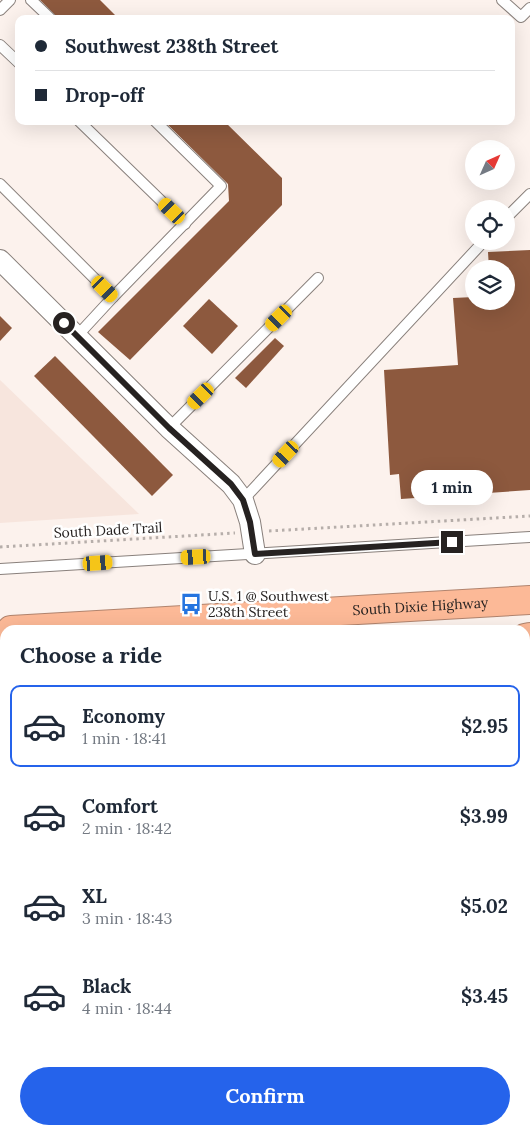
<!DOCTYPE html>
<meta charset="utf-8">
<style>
:root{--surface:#fff;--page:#f6f6f7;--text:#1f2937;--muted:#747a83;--line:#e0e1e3;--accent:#2563eb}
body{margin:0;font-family:Lora,serif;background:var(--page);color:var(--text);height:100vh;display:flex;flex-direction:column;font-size:19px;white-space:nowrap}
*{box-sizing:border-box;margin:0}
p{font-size:16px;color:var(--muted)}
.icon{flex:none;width:28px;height:28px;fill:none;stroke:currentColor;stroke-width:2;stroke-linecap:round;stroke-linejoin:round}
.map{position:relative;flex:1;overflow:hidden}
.details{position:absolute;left:0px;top:625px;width:530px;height:510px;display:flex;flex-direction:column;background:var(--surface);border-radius:15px 15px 0 0;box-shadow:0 5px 20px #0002}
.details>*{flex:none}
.banner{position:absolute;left:15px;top:15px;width:500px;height:110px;border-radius:10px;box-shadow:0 5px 20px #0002;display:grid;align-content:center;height:110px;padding:0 20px;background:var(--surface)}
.needle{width:32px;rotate:45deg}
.fabs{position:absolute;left:465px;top:140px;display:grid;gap:10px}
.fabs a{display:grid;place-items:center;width:50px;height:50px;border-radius:50%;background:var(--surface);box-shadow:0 5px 20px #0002;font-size:25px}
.end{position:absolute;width:22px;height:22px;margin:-11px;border:6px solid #262221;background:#fff;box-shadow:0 0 0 2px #fff}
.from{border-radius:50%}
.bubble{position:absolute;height:35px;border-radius:18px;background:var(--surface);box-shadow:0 5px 20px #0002;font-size:16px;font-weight:700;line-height:35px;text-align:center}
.car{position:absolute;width:15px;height:30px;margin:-15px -8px;border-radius:6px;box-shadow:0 0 4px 1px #0007;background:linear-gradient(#f5c518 24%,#345 0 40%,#f5c518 0 76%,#345 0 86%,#f5c518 0)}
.banner b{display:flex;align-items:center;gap:18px;height:48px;font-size:19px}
.banner b+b{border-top:1px solid var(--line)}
.banner i{width:12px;height:12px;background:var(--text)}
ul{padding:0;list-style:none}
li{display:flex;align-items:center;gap:15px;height:82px;margin:0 10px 8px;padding:0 10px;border:2px solid transparent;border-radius:10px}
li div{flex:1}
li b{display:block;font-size:19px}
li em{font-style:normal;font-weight:700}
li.on{border-color:var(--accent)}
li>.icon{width:45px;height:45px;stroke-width:1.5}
h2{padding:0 20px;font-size:22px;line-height:60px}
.cta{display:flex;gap:10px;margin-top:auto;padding:10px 20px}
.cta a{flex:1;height:58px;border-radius:30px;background:var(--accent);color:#fff;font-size:20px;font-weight:700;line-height:58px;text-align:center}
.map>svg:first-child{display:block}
</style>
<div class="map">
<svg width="530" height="1135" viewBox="0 0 530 1135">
<rect width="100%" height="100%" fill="#fcf2ed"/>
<path fill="#f7e5dd" d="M0 380 139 514 0 523Z"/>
<g fill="#8d593e">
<path d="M40 0H100L119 19H59Z"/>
<path d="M164 121H224L282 178V205L130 360 98 332 229 201 228 184Z"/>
<path d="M530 250V490L401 499 399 474 390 475 384 370 458 365 453 298 474 297V301H506V269H489L488 252Z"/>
<path d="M209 299 238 326 212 354 183 326Z"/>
<path d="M0 316 12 328 0 341Z"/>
<path d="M275 338 284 346 246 388 235 378Z"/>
<path d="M55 356 173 475 152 496 34 376Z"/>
<path d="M525 764 530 769V794L525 799Z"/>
<path d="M5 784V832L0 837V789Z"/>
<path d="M126 1130H149L154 1135H125L123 1133Z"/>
</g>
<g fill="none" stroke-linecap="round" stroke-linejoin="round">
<g stroke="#89807c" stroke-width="12">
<g id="lane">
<path d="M31 0 51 19"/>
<path d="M502 0 521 17 530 8"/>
<path d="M0 10 10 0"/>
<path d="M0 45 19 63"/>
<path d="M79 121 185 224"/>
<path d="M0 184 113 297 221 186 155 121"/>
<path d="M506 218 530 194"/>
<path d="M77 336 113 297"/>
<path d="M169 428 318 278"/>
<path d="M243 500 484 241"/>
<path d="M0 569 530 537"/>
<path d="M525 722 530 727"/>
<path d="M0 759 5 754"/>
<path d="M525 855 530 850"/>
<path d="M0 1126 5 1120"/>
<path d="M87 1130 90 1135"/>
<path d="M198 1130 204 1135"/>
<path d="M278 1130 283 1135"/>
</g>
</g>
<g stroke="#89807c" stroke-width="22">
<path id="street" d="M0 260 169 428 231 484 243 500 250 522 255 554"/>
</g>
<g stroke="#89807c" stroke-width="30">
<g id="secondary">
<path d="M525 934 530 929"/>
<path d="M327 1135 332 1130"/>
</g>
</g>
<g stroke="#b1846e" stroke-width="30">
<g id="highway">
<path id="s1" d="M11 630 530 600"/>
<path d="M525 638 530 637"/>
<path d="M0 668 5 667"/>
</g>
</g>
<g stroke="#b6aeaa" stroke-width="3" stroke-dasharray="2.5 4" stroke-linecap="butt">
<path d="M269 531 530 516"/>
<path d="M0 547 235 533"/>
</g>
<use href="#lane" stroke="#fff" stroke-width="10"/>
<use href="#street" stroke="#fff" stroke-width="20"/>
<use href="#secondary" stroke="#fff" stroke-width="28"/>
<use href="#highway" stroke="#fcb997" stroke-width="28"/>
</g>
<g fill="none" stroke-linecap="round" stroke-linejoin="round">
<path stroke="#262221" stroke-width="6" d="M64 323 169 428 231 484 243 500 250 522 255 554 452 542"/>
</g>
<defs>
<g id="bus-bare" transform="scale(1.725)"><path d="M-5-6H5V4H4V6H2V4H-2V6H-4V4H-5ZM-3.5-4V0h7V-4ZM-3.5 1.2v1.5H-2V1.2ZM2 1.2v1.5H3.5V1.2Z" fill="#2574df" stroke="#fff" stroke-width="2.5" paint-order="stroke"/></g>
</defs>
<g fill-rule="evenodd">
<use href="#bus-bare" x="191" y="604"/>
</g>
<g text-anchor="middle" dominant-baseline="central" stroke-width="5" stroke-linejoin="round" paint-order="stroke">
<g font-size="14" fill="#262221" stroke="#fff">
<text transform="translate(108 530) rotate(-3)">South Dade Trail</text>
<text stroke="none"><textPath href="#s1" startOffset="410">South Dixie Highway</textPath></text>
</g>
<g font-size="14" fill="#262221" stroke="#fff" text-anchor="start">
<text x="208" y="596">U.S. 1 @ Southwest<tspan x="208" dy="16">238th Street</tspan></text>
</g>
</g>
</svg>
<div class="fabs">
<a><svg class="needle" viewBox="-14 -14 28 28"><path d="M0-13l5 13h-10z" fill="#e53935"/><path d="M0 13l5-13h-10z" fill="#747a83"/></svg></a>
<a><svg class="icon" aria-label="locate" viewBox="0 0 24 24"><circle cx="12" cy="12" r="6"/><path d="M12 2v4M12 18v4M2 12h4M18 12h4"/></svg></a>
<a><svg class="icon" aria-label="layers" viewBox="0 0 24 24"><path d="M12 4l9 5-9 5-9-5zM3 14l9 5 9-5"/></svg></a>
</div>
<i class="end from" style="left:64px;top:323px"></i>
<i class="end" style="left:452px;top:542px"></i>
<div class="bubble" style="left:411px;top:470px;width:82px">1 min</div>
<i class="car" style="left:172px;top:211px;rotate:314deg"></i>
<i class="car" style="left:105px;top:289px;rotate:135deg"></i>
<i class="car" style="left:279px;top:318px;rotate:225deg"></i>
<i class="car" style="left:201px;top:396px;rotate:225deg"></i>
<i class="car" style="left:286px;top:454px;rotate:223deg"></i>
<i class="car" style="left:196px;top:557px;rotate:267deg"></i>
<i class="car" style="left:98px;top:563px;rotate:86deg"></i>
<div class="banner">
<b><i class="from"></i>Southwest 238th Street</b>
<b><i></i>Drop-off</b>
</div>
<section class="details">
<h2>Choose a ride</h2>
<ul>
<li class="on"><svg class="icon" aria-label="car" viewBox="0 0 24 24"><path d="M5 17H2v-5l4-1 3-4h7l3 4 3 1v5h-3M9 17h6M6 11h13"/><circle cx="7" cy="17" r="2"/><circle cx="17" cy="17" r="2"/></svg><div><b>Economy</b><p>1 min · 18:41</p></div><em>$2.95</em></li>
<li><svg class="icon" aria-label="car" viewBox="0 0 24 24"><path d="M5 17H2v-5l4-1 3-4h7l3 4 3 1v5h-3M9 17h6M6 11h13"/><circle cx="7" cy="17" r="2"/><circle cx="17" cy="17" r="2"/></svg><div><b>Comfort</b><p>2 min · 18:42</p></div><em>$3.99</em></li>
<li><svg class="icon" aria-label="car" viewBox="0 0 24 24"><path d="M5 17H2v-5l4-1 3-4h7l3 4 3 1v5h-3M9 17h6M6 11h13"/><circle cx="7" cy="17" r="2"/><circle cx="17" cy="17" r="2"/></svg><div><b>XL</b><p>3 min · 18:43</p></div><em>$5.02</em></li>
<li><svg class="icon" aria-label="car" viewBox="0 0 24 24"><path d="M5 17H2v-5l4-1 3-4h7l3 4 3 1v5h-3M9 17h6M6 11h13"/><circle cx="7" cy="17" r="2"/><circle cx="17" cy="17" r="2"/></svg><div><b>Black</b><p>4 min · 18:44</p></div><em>$3.45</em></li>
</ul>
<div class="cta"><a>Confirm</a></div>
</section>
</div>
